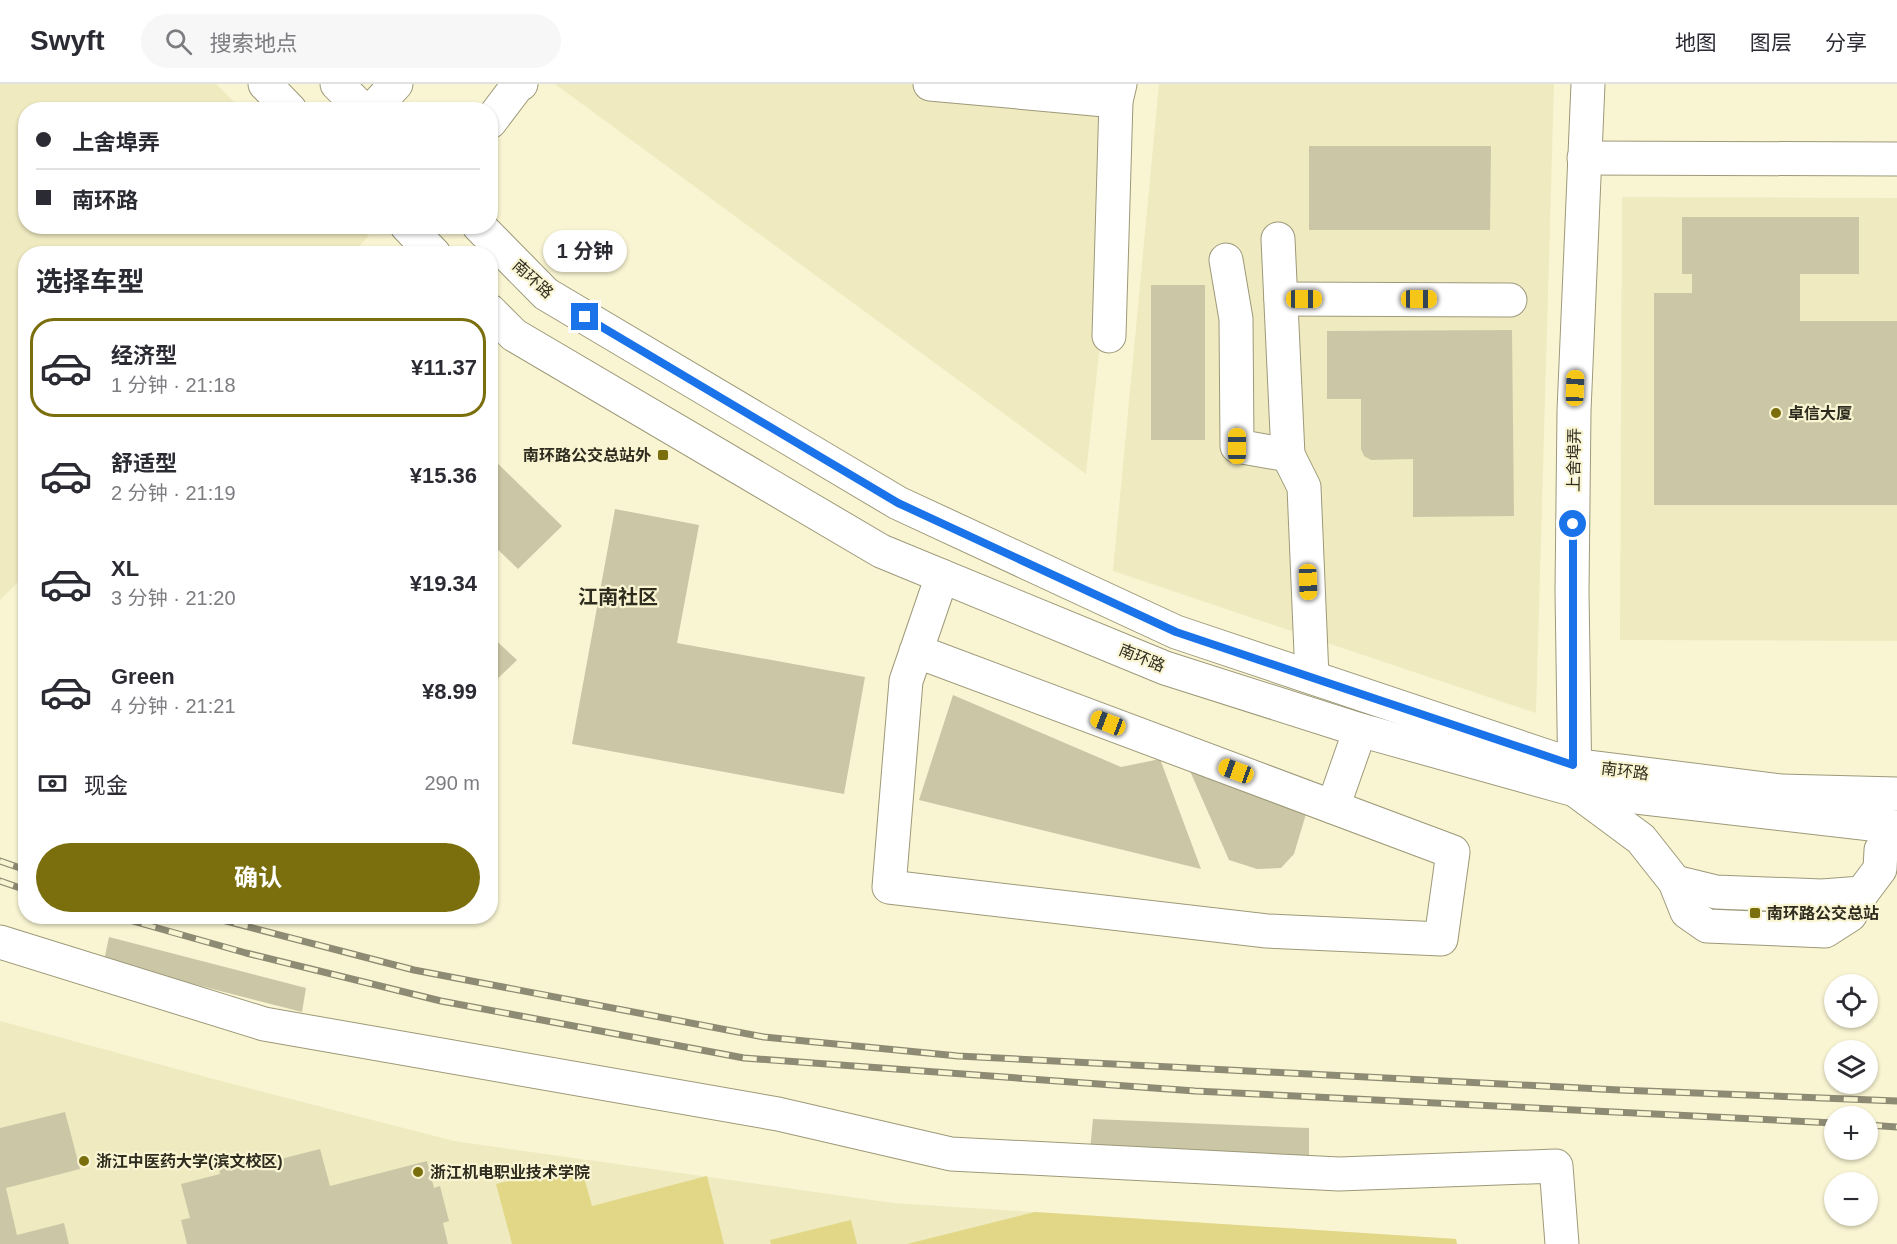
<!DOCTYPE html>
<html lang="zh">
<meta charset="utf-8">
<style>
:root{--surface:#fff;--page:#f7f7f7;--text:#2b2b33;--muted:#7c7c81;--line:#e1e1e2;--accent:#7b6f0d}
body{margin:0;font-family:Helvetica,"Noto Sans SC",sans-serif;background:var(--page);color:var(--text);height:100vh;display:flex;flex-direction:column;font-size:22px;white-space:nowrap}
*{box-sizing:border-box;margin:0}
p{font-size:20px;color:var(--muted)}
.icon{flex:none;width:33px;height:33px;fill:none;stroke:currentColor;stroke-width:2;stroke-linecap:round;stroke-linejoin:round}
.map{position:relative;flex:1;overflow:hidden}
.drawer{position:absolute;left:18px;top:162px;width:480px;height:678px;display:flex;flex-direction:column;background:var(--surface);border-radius:24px;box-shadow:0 2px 4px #0004}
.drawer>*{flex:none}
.guide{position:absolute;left:18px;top:18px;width:480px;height:132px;border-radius:24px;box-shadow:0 2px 4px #0004;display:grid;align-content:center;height:132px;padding:0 18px;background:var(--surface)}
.buttons{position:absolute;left:1824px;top:890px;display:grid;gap:12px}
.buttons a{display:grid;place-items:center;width:54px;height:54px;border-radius:50%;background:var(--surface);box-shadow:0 2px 4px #0004;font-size:30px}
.end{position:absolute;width:27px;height:27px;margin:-14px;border:8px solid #1a73e8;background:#fff;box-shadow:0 0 0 3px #fff}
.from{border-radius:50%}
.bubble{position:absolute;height:42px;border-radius:21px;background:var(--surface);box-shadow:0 2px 4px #0004;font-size:20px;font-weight:700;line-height:42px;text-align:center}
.car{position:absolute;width:18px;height:36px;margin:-18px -9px;border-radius:8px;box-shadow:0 0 4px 2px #0007;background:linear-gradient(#f5c518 24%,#345 0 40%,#f5c518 0 76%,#345 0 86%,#f5c518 0)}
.guide b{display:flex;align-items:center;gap:21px;height:57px;font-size:22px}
.guide b+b{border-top:2px solid var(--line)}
.guide i{width:15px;height:15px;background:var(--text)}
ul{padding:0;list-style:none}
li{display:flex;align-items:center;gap:18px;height:99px;margin:0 12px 9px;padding:0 6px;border:3px solid transparent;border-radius:24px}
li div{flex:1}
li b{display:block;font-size:22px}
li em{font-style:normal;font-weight:700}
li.active{border-color:var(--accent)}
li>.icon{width:54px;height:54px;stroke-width:1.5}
h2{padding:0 18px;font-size:27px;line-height:72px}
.pay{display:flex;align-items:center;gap:15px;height:66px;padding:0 18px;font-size:22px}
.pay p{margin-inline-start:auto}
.button{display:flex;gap:12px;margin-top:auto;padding:12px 18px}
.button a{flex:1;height:69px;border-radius:36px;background:var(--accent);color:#fff;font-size:24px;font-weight:700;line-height:69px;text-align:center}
header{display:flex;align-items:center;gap:36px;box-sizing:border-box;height:84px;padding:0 30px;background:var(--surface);border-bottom:2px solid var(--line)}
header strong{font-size:28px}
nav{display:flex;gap:33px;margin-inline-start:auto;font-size:21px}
.search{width:420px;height:54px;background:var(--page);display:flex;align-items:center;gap:15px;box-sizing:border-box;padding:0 21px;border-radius:33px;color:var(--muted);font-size:22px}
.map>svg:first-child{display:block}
</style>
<header>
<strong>Swyft</strong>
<div class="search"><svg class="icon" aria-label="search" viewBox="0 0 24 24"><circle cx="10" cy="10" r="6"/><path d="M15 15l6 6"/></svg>搜索地点</div>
<nav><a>地图</a><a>图层</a><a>分享</a></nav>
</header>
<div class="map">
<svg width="1897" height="1160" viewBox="0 0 1897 1160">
<rect width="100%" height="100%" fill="#f9f5d2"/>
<g fill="#efeac0">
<path d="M0 0H216L241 25 26 26V142H359L369 152 352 169 26 170 25 491 0 516Z"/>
<path d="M555 0H1128L1086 390Z"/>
<path d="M1159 0H1554L1536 629 1113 487Z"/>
<path d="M1622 113 1897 114V557L1620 556Z"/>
<path d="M0 937 206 993 454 1057 893 1119 1456 1155 1457 1160H0Z"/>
</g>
<g fill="#e2d787">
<path d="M580 1079 592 1122 707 1092 724 1160H512L496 1100Z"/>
<path d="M1035 1128 1456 1155 1457 1160H907Z"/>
<path d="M851 1136 857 1160H771L770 1156Z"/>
</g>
<g fill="#cbc7a6">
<path d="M1309 62H1491L1490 146H1309Z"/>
<path d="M1682 133H1859V190H1800V237H1897V421H1654V209H1692V190H1682Z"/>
<rect x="1151" y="201" width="54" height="155"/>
<path d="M1512 246 1514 432 1413 433V375L1371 376 1364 372 1361 365V315H1327V247Z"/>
<path d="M490 372 562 442 518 485 490 458Z"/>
<path d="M615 425 699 441 677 559 865 593 844 710 572 660Z"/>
<path d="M490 551 517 576 490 602Z"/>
<path d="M953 611 1121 683 1160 675 1201 785 919 716Z"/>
<path d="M1190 687 1306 730 1294 770 1281 784 1257 785 1229 776Z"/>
<path d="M109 853 306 904 302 928 104 877Z"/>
<path d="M65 1028 80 1085 6 1104 17 1151 64 1139 69 1160H0V1044Z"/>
<path d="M1093 1035 1309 1044V1075L1090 1066Z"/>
<path d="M320 1065 330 1102 427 1077 434 1104 440 1102 449 1137 443 1139 448 1160H187L181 1136 190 1134 181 1100 220 1090 219 1085 256 1076 257 1081Z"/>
</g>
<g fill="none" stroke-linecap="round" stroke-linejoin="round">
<g stroke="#9d9979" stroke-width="35">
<g id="minor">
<path d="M930 0 1116 17"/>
<path d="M1588 0 1574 327 1572 507 1575 706 1641 755 1675 798 1687 828 1707 842 1825 847 1850 831 1862 809 1880 785 1881 766 1897 751"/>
<path d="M372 26 396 0"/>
<path d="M490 38 518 1 521 0"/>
<path d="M1584 74 1897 75"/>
<path d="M1278 155 1288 371"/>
<path d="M1226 176 1236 235 1237 362 1288 371 1304 403 1312 593"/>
<path d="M1281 215 1510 216"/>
<path d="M1109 252 1116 17 1120 0"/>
<path d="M916 567 1453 768 1441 855 1267 847 889 803 906 597 942 492"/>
<path d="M1333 723 1360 646"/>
<path d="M1675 798 1716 808 1822 812 1862 809"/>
<path d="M0 858 264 940 778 1030 951 1070 1339 1090 1556 1082 1562 1160"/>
</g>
</g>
<g stroke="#9d9979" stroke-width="35">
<g id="major">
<path d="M265 0 290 26"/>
<path d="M337 0 363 26"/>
<path d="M407 142 434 170"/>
<path d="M479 142 546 210 898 419 1176 548 1573 681 1781 707 1897 710"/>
<path d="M490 227 514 251 881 467 1165 584 1360 646 1575 706 1897 743"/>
</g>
</g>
<use href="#minor" stroke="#fff" stroke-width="33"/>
<use href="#major" stroke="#fff" stroke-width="33"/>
<g stroke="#8e8b74" stroke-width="7">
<g id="rail">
<path d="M0 777 26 786"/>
<path d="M0 797 26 806"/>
<path d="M115 832 246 869 441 917 744 974 1195 1007 1834 1039"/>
<path d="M207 832 414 886 764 953 958 972 1619 1006 1897 1017"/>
<path d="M1868 1041 1897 1043"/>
</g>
</g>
<use href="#rail" stroke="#f9f5d2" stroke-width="4.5" stroke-dasharray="14" stroke-linecap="butt"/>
</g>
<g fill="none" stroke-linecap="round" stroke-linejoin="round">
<path stroke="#1a73e8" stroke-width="8" d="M585 233 898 419 1176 548 1573 681V440"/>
</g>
<g fill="#7b6f0d" stroke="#f9f5d2" stroke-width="2">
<circle cx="1776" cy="329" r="6"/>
<rect x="657" y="365" width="12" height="12" rx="3"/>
<rect x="1749" y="823" width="12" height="12" rx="3"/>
<circle cx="84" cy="1077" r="6"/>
<circle cx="418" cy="1088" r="6"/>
</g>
<g text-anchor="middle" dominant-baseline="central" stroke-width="4.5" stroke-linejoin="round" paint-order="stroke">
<g font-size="16" fill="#2e2c1f" stroke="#f9f5d2">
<text transform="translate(533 195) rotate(42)">南环路</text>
<text transform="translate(1574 376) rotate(-89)">上舍埠弄</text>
<text transform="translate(1142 574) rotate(22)">南环路</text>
<text transform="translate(1625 687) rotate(7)">南环路</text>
</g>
<g font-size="16" font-weight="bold" fill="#2e2c1f" stroke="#f9f5d2" text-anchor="start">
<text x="1788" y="329">卓信大厦</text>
<text x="651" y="371" text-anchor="end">南环路公交总站外</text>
<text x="1767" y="829">南环路公交总站</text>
<text x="96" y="1077">浙江中医药大学(滨文校区)</text>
<text x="430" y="1088">浙江机电职业技术学院</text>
</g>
<g font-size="20" font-weight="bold" fill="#2e2c1f" stroke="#f9f5d2">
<text x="618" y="513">江南社区</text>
</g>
</g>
</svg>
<div class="buttons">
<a><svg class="icon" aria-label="locate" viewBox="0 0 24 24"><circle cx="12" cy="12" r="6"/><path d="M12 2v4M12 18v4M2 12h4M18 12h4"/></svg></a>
<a><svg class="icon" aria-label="layers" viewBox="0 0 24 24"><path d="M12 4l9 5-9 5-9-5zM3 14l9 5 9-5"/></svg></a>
<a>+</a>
<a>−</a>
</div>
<i class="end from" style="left:1573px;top:440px"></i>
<i class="end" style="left:585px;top:233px"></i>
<div class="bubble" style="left:543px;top:146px;width:84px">1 分钟</div>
<i class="car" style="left:1304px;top:215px;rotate:90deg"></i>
<i class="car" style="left:1419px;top:215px;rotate:90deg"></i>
<i class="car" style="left:1575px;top:304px;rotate:2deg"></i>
<i class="car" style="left:1237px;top:362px;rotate:0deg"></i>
<i class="car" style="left:1308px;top:498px;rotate:178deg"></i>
<i class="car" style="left:1108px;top:639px;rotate:291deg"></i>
<i class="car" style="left:1236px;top:687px;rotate:290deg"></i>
<div class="guide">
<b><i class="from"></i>上舍埠弄</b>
<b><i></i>南环路</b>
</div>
<section class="drawer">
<h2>选择车型</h2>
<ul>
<li class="active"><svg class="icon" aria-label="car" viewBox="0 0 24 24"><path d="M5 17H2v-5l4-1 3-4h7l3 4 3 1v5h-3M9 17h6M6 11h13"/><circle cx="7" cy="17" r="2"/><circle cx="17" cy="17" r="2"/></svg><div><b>经济型</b><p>1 分钟 · 21:18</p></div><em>¥11.37</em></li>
<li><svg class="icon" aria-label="car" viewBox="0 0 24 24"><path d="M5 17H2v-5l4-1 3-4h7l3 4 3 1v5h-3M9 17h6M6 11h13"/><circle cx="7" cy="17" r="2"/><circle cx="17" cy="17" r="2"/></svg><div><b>舒适型</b><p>2 分钟 · 21:19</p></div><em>¥15.36</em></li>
<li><svg class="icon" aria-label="car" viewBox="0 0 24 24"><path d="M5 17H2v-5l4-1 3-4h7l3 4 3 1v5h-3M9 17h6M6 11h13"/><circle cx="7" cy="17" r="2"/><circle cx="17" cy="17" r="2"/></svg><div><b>XL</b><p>3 分钟 · 21:20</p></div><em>¥19.34</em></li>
<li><svg class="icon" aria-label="car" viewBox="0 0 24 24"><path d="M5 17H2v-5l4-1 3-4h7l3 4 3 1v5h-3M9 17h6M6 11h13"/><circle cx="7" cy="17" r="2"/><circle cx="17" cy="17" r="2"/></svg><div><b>Green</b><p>4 分钟 · 21:21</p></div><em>¥8.99</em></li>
</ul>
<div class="pay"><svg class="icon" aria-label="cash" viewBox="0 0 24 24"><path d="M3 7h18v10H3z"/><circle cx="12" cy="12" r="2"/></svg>现金<p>290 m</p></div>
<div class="button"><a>确认</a></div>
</section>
</div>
